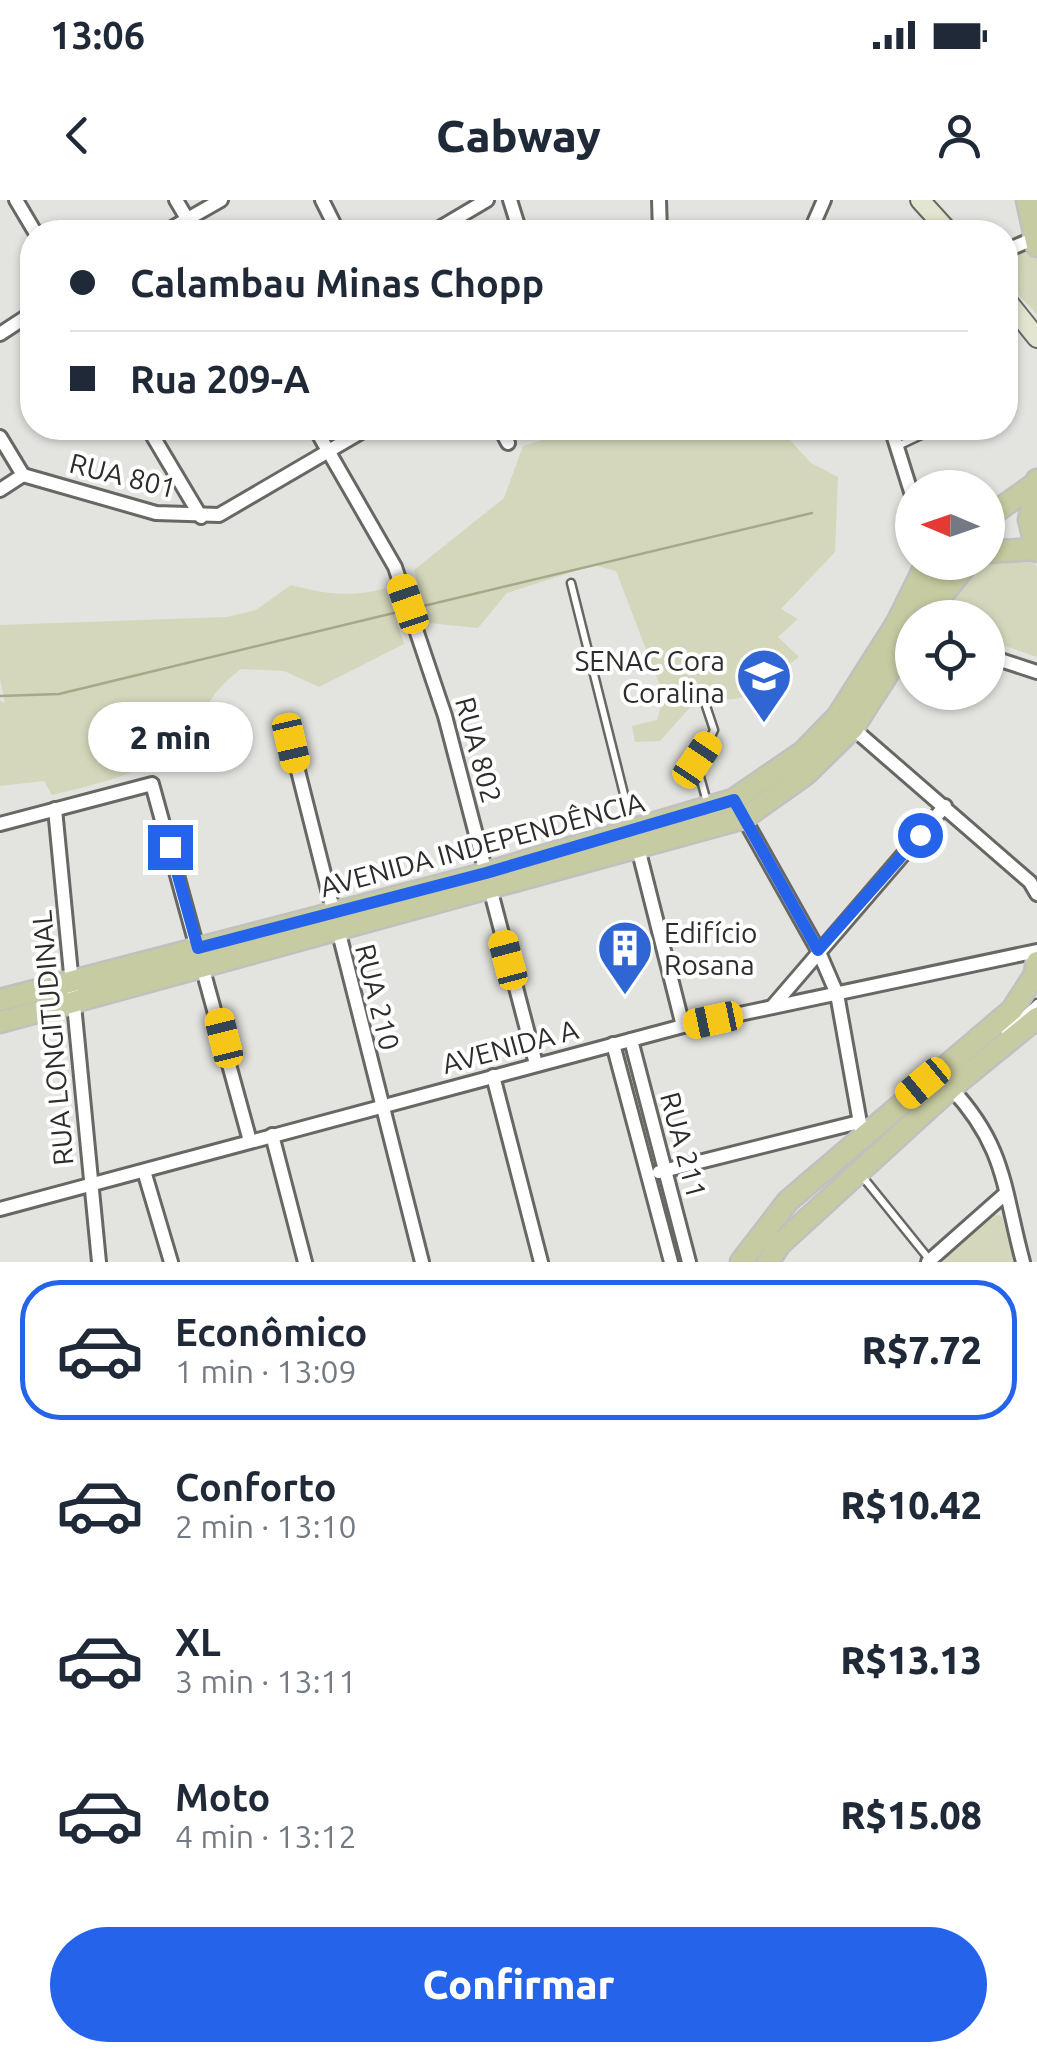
<!DOCTYPE html>
<html lang="pt">
<meta charset="utf-8">
<style>
:root{--surface:#fff;--page:#f2f2f3;--text:#1f2937;--muted:#747a83;--line:#e0e1e3;--accent:#2563eb}
body{margin:0;font-family:Ubuntu,sans-serif;background:var(--page);color:var(--text);height:100vh;display:flex;flex-direction:column;font-size:38px;white-space:nowrap}
*{box-sizing:border-box;margin:0}
p{font-size:32px;color:var(--muted)}
.icon{flex:none;width:55px;height:55px;fill:none;stroke:currentColor;stroke-width:2;stroke-linecap:round;stroke-linejoin:round}
.map{position:relative;height:1062px;overflow:hidden}
.drawer{display:flex;flex-direction:column;background:var(--surface);flex:1}
.drawer>*{flex:none}
.guide{position:absolute;left:20px;top:20px;width:998px;height:220px;border-radius:40px;box-shadow:0 2px 8px #0004;display:grid;align-content:center;height:220px;padding:0 50px;background:var(--surface)}
.needle{width:65px;rotate:272deg}
.tools{position:absolute;left:895px;top:270px;display:grid;gap:20px}
.tools a{display:grid;place-items:center;width:110px;height:110px;border-radius:50%;background:var(--surface);box-shadow:0 2px 8px #0004;font-size:50px}
.end{position:absolute;width:45px;height:45px;margin:-22px;border:12px solid #2563eb;background:#fff;box-shadow:0 0 0 5px #fff}
.from{border-radius:50%}
.bubble{position:absolute;height:70px;border-radius:35px;background:var(--surface);box-shadow:0 2px 8px #0004;font-size:32px;font-weight:800;line-height:70px;text-align:center}
.car{position:absolute;width:30px;height:60px;margin:-30px -15px;border-radius:12px;box-shadow:0 0 8px 2px #0007;background:linear-gradient(#f5c518 24%,#345 0 40%,#f5c518 0 76%,#345 0 86%,#f5c518 0)}
.guide b{display:flex;align-items:center;gap:35px;height:95px;font-size:38px}
.guide b+b{border-top:2px solid var(--line)}
.guide i{width:25px;height:25px;background:var(--text)}
ul{padding:18px 0 0;list-style:none}
li{display:flex;align-items:center;gap:30px;height:140px;margin:0 20px 15px;padding:0 30px;border:5px solid transparent;border-radius:40px}
li div{flex:1}
li b{display:block;font-size:38px}
li em{font-style:normal;font-weight:800}
li.on{border-color:var(--accent)}
li>.icon{width:90px;height:90px;stroke-width:1.5}
.primary-button{display:flex;gap:20px;margin-top:auto;padding:20px 50px}
.primary-button a{flex:1;height:115px;border-radius:60px;background:var(--accent);color:#fff;font-size:40px;font-weight:800;line-height:115px;text-align:center}
.status{display:flex;justify-content:space-between;align-items:center;height:70px;padding:0 50px;background:var(--surface);direction:ltr}
.status svg{height:28px;fill:currentColor}
header{display:flex;justify-content:space-between;align-items:center;height:130px;padding:0 50px;background:var(--surface);font-size:45px;font-weight:800}
.map>svg:first-child{display:block}
</style>
<div class="status"><b>13:06</b><svg viewBox="0 0 49 12"><path d="M0 12V9h3v3zM5 12V6h3v6zM10 12V3h3v9zM15 12V0h3v12zM26 1h20v11H26zM47 4h2v5h-2z"/></svg></div>
<header><svg class="icon" aria-label="back" viewBox="0 0 24 24"><path d="M15 5l-7 7 7 7"/></svg>Cabway<svg class="icon" aria-label="person" viewBox="0 0 24 24"><circle cx="12" cy="8" r="4"/><path d="M4 21q1-7 8-7t8 7"/></svg></header>
<div class="map">
<svg width="1037" height="1062" viewBox="0 0 1037 1062">
<rect width="100%" height="100%" fill="#e3e4df"/>
<g fill="#d4d7bb">
<path d="M1031 47 1037 53V115L1005 80V62Z"/>
<path d="M580 228H779L811 263 838 277 835 352 781 409 798 419 778 437 799 457C762 485 749 510 701 495L660 541 635 542 632 526 657 520 664 496 616 371 594 365 507 393 478 428 429 423 414 370 504 298 523 246Z"/>
<path d="M988 356 1030 358 1037 367V457L988 440V418L945 417 941 411 977 363 988 362Z"/>
<path d="M291 385C326 394 350 398 386 388L404 444 319 487 284 471 241 469C209 493 210 506 187 536 161 571 92 585 52 595L44 581 0 586V501L5 503 0 479V425L227 417 256 410Z"/>
<path d="M995 1015 1002 1016 1014 1062H941Z"/>
</g>
<g fill="none" stroke-linecap="round" stroke-linejoin="round">
<g stroke="#a5a98a" stroke-width="2.5">
<path d="M415 408 812 313"/>
<path d="M0 496 59 494 402 411"/>
</g>
<g stroke="#676863" stroke-width="11">
<g id="lane">
<path d="M900 245 936 228"/>
<path d="M571 383 632 626"/>
<path d="M705 503 714 530 697 566 707 602"/>
<path d="M1005 832 1037 803"/>
<path d="M862 976 929 1059"/>
</g>
</g>
<g stroke="#676863" stroke-width="18">
<g id="street">
<path d="M16 0 35 32"/>
<path d="M176 0 195 32"/>
<path d="M322 0 338 32"/>
<path d="M510 0 520 32"/>
<path d="M659 0 660 32"/>
<path d="M165 32 221 0"/>
<path d="M433 32 487 0"/>
<path d="M810 32 824 0"/>
<path d="M1005 51 1037 37"/>
<path d="M0 134 32 113"/>
<path d="M148 228 201 317"/>
<path d="M315 228 395 367 445 516 536 864"/>
<path d="M500 228 508 243"/>
<path d="M891 228 912 295"/>
<path d="M0 237 23 275"/>
<path d="M23 275 156 313 219 315 368 228"/>
<path d="M0 290 23 275"/>
<path d="M988 456 1037 472"/>
<path d="M848 524 1030 682 1037 694"/>
<path d="M291 543 422 1062"/>
<path d="M55 609 99 1062"/>
<path d="M741 613 818 750 837 794 862 934"/>
<path d="M0 624 152 584 250 941"/>
<path d="M637 644 683 826"/>
<path d="M772 807 945 606"/>
<path d="M631 840 689 1062"/>
<path d="M613 844 671 1062"/>
<path d="M493 876 541 1062"/>
<path d="M951 888C1006 947 1003 988 1023 1062"/>
<path d="M272 935 305 1062"/>
<path d="M144 971 171 1062"/>
<path d="M659 972 859 922"/>
<path d="M0 1009 683 826 1037 751"/>
<path d="M928 1062 1005 994"/>
</g>
</g>
<g stroke="#676863" stroke-width="22">
<g id="secondary">
<path d="M920 0 949 32"/>
<path d="M1005 98 1037 138"/>
</g>
</g>
<g stroke="#c0c0bf" stroke-width="25">
<g id="primary">
<path d="M1027 0 1037 46"/>
<path d="M1037 280 1029 320 1037 351"/>
<path d="M988 317 1035 284"/>
<path d="M988 352 1036 349"/>
<path d="M927 411 928 388 944 362"/>
<path d="M924 418 969 362"/>
<path d="M0 800 476 676 733 600 803 552 838 516 897 423 927 362"/>
<path d="M0 822 744 618 806 574 853 528 912 436"/>
<path d="M741 1062 788 1001 1012 810 1034 776 1037 762"/>
<path d="M768 1062 780 1044 951 888 1037 818"/>
</g>
</g>
<use href="#lane" stroke="#fff" stroke-width="6"/>
<use href="#street" stroke="#fff" stroke-width="12"/>
<use href="#secondary" stroke="#e3e5d0" stroke-width="18"/>
<use href="#primary" stroke="#c7cba1" stroke-width="20"/>
</g>
<g fill="none" stroke-linecap="round" stroke-linejoin="round">
<path stroke="#2563eb" stroke-width="12" d="M170 647 198 748 486 673 734 600 818 750 920 635"/>
</g>
<defs>
<g id="university-pin" transform="scale(2.875)"><path d="M0 17L-7.5 6A9.5 9.5 0 1 1 7.5 6Z" fill="#3065d4" stroke="#fff"/><path d="M0-5L7-2L0 1L-7-2ZM-4 1L0 2.5L4 1V4Q0 6-4 4Z" fill="#fff"/></g>
<g id="building-pin" transform="scale(2.875)"><path d="M0 17L-7.5 6A9.5 9.5 0 1 1 7.5 6Z" fill="#3065d4" stroke="#fff"/><path d="M-4-6H4V6H1V3H-1V6H-4ZM-2.5-4.3h1.7v1.8h-1.7ZM.8-4.3h1.7v1.8H.8ZM-2.5-1h1.7V.8h-1.7ZM.8-1h1.7V.8H.8Z" fill="#fff"/></g>
</defs>
<g fill-rule="evenodd">
<use href="#university-pin" x="764" y="476"/>
<use href="#building-pin" x="625" y="748"/>
</g>
<g text-anchor="middle" dominant-baseline="central" stroke-width="8" stroke-linejoin="round" paint-order="stroke">
<g font-size="28" fill="#2d2d2b" stroke="#fff">
<text transform="translate(123 275) rotate(14)">RUA 801</text>
<text transform="translate(479 550) rotate(75)">RUA 802</text>
<text transform="translate(482 644) rotate(-15)">AVENIDA INDEPENDÊNCIA</text>
<text transform="translate(378 797) rotate(76)">RUA 210</text>
<text transform="translate(52 838) rotate(-95)">RUA LONGITUDINAL</text>
<text transform="translate(510 846) rotate(-15)">AVENIDA A</text>
<text transform="translate(684 945) rotate(75)">RUA 211</text>
</g>
<g font-size="28" fill="#2d2d2b" stroke="#fff" text-anchor="end">
<text x="725" y="460">SENAC Cora<tspan x="725" dy="32">Coralina</tspan></text>
<text x="664" y="732" text-anchor="start">Edifício<tspan x="664" dy="32">Rosana</tspan></text>
</g>
</g>
</svg>
<div class="tools">
<a><svg class="needle" viewBox="-14 -14 28 28"><path d="M0-13l5 13h-10z" fill="#e53935"/><path d="M0 13l5-13h-10z" fill="#747a83"/></svg></a>
<a><svg class="icon" aria-label="locate" viewBox="0 0 24 24"><circle cx="12" cy="12" r="6"/><path d="M12 2v4M12 18v4M2 12h4M18 12h4"/></svg></a>
</div>
<i class="end from" style="left:920px;top:635px"></i>
<i class="end" style="left:170px;top:647px"></i>
<div class="bubble" style="left:88px;top:502px;width:165px">2 min</div>
<i class="car" style="left:408px;top:404px;rotate:341deg"></i>
<i class="car" style="left:291px;top:543px;rotate:167deg"></i>
<i class="car" style="left:697px;top:560px;rotate:34deg"></i>
<i class="car" style="left:508px;top:760px;rotate:345deg"></i>
<i class="car" style="left:713px;top:820px;rotate:258deg"></i>
<i class="car" style="left:224px;top:838px;rotate:346deg"></i>
<i class="car" style="left:923px;top:883px;rotate:230deg"></i>
<div class="guide">
<b><i class="from"></i>Calambau Minas Chopp</b>
<b><i></i>Rua 209-A</b>
</div>
</div>
<section class="drawer">
<ul>
<li class="on"><svg class="icon" aria-label="car" viewBox="0 0 24 24"><path d="M5 17H2v-5l4-1 3-4h7l3 4 3 1v5h-3M9 17h6M6 11h13"/><circle cx="7" cy="17" r="2"/><circle cx="17" cy="17" r="2"/></svg><div><b>Econômico</b><p>1 min · 13:09</p></div><em>R$7.72</em></li>
<li><svg class="icon" aria-label="car" viewBox="0 0 24 24"><path d="M5 17H2v-5l4-1 3-4h7l3 4 3 1v5h-3M9 17h6M6 11h13"/><circle cx="7" cy="17" r="2"/><circle cx="17" cy="17" r="2"/></svg><div><b>Conforto</b><p>2 min · 13:10</p></div><em>R$10.42</em></li>
<li><svg class="icon" aria-label="car" viewBox="0 0 24 24"><path d="M5 17H2v-5l4-1 3-4h7l3 4 3 1v5h-3M9 17h6M6 11h13"/><circle cx="7" cy="17" r="2"/><circle cx="17" cy="17" r="2"/></svg><div><b>XL</b><p>3 min · 13:11</p></div><em>R$13.13</em></li>
<li><svg class="icon" aria-label="car" viewBox="0 0 24 24"><path d="M5 17H2v-5l4-1 3-4h7l3 4 3 1v5h-3M9 17h6M6 11h13"/><circle cx="7" cy="17" r="2"/><circle cx="17" cy="17" r="2"/></svg><div><b>Moto</b><p>4 min · 13:12</p></div><em>R$15.08</em></li>
</ul>
<div class="primary-button"><a>Confirmar</a></div>
</section>
